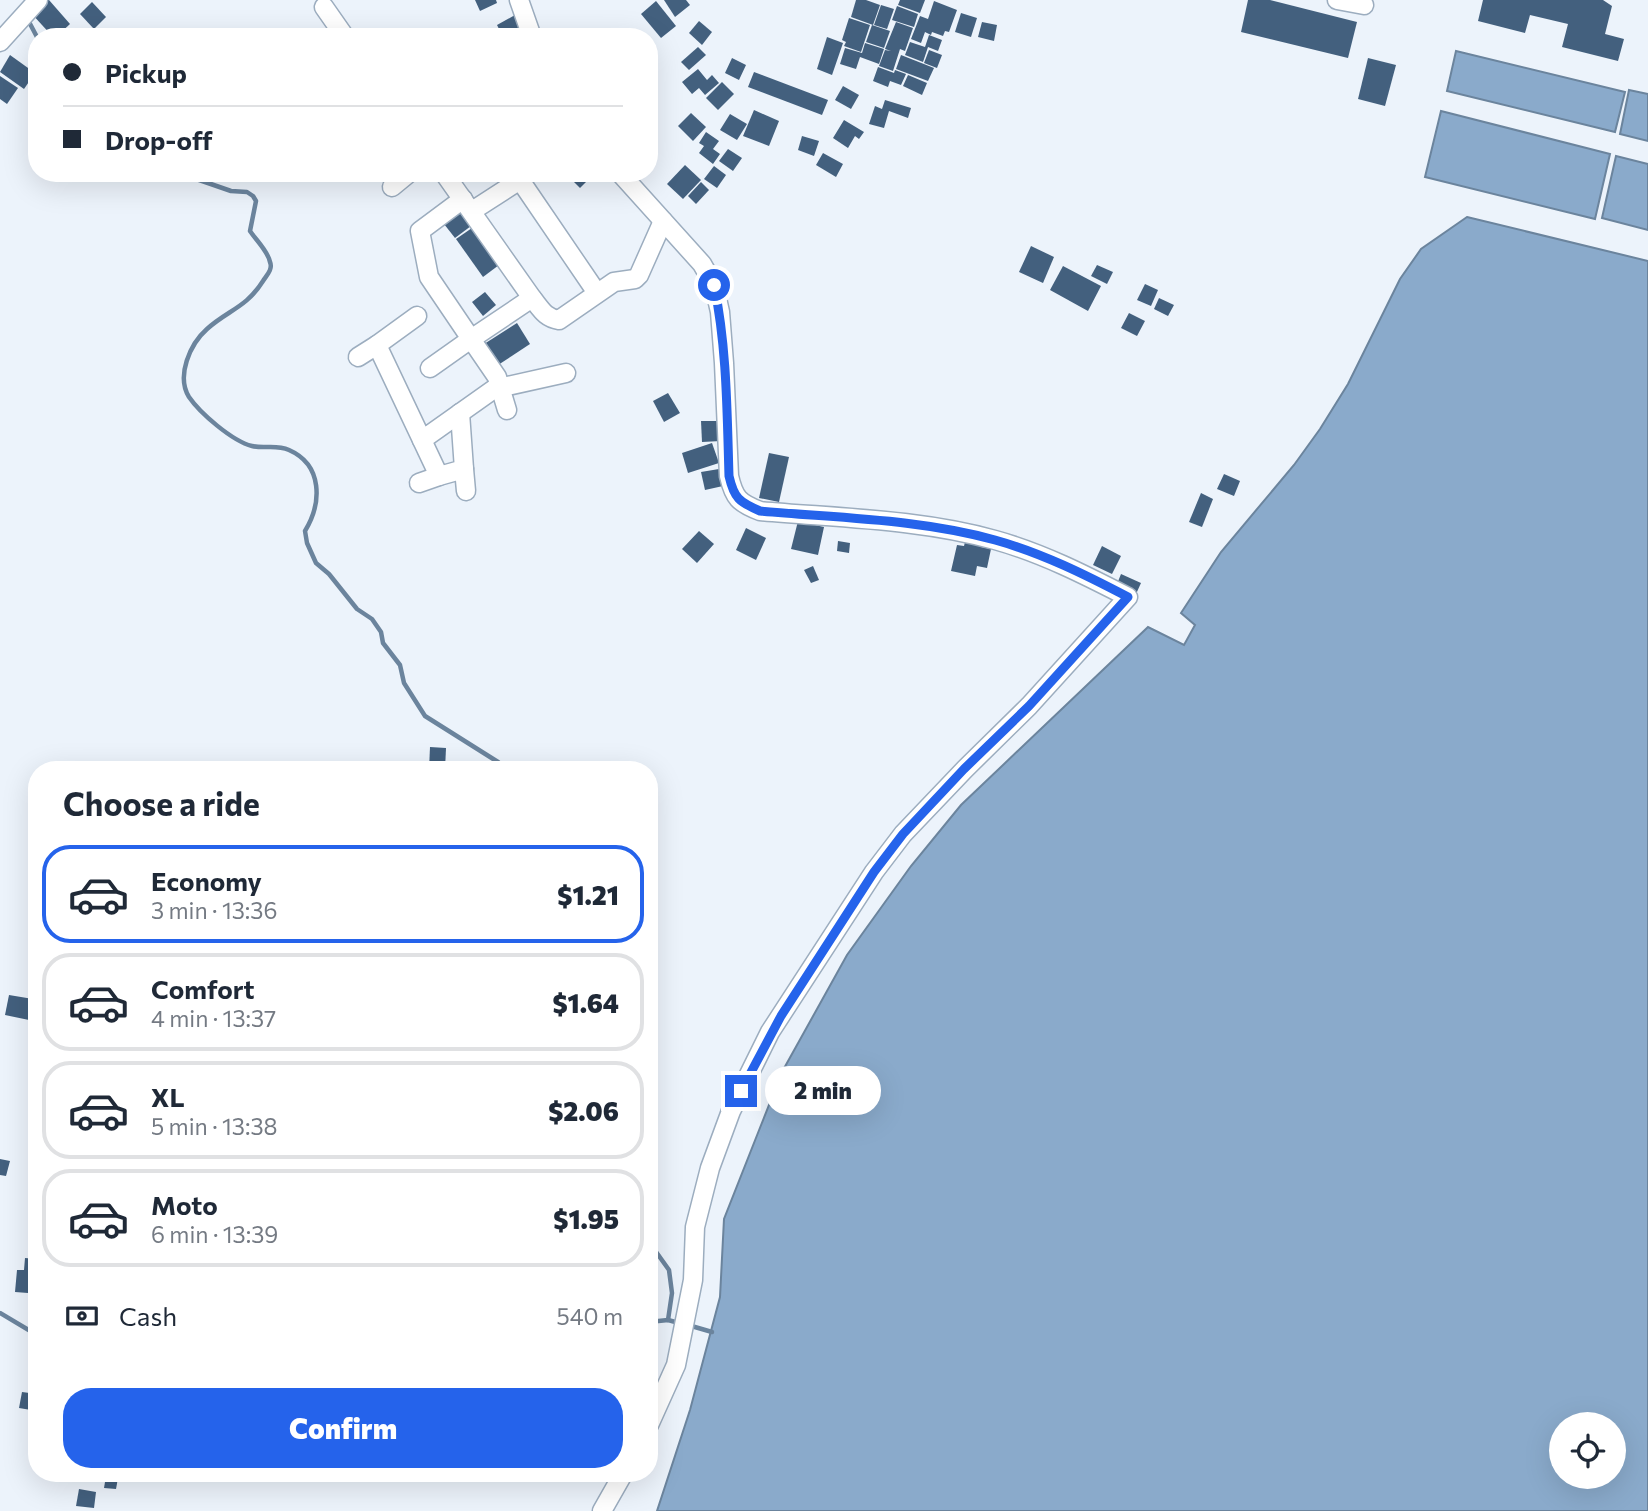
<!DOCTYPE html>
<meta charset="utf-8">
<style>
:root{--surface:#fff;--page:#f6f6f7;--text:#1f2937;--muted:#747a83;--line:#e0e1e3;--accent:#2563eb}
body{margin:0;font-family:Commissioner,sans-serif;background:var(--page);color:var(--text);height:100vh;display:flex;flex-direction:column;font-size:26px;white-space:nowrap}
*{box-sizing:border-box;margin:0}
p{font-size:23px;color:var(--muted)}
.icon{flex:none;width:38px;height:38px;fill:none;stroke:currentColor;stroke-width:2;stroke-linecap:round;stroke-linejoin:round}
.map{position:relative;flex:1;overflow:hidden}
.details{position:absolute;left:28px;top:761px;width:630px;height:721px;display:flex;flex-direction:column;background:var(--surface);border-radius:28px;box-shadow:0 7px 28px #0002}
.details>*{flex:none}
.guide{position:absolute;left:28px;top:28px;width:630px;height:154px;border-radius:28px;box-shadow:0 7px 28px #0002;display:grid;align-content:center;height:154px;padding:0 35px;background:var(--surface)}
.fabs{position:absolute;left:1549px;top:1412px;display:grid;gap:14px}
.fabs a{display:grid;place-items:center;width:77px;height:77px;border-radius:50%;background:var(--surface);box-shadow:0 7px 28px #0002;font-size:35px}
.end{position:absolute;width:32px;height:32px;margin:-16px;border:9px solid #2563eb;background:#fff;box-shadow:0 0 0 4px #fff}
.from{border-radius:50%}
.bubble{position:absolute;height:49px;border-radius:24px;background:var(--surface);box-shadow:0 7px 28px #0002;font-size:23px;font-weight:800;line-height:49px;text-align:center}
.guide b{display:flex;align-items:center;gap:24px;height:66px;font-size:26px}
.guide b+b{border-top:2px solid var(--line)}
.guide i{width:18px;height:18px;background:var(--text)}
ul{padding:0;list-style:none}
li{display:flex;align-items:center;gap:21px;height:98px;margin:0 14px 10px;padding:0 21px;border:4px solid var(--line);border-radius:28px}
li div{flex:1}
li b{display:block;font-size:26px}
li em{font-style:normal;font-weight:800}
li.active{border-color:var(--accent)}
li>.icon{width:63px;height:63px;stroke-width:1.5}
h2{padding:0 35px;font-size:32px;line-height:84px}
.pay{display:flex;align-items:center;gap:18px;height:77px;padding:0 35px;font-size:26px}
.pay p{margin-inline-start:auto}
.primary-button{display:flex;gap:14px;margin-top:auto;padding:14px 35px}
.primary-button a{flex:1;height:80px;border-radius:28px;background:var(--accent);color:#fff;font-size:28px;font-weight:800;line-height:80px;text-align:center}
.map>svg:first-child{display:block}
</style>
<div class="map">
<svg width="1648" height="1511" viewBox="0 0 1648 1511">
<rect width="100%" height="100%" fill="#ecf3fb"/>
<g fill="#8aaacb" stroke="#6b849d" stroke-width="2" fill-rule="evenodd">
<path d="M1456 51 1625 92 1615 132 1447 91Z"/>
<path d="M1629 90 1648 94V141L1620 134Z"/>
<path d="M1441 111 1610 154 1595 219 1425 177Z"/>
<path d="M1616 156 1648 164V230L1602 218Z"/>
<path d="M1467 217 1648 261V1511H657L690 1410 720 1297 724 1219 782 1072 847 955 911 866 961 805 1148 627 1184 645 1195 625 1181 613 1221 552 1294 465 1320 429 1348 384 1400 279 1421 249ZM1561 1424H1614V1477H1561Z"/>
</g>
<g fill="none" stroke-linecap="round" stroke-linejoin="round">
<g stroke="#6b849d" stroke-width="4.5">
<path d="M28 20 37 37"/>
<path d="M179 173 231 191 247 192 253 196 256 201 250 231C256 240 268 251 270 262 273 269 267 275 263 281 246 308 228 310 207 329 190 344 176 376 189 397 200 413 232 441 252 446 264 449 276 444 289 450 323 465 322 503 305 531L307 543 316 563 329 574 357 609 372 619 381 632 383 643 400 665 404 683 425 716 498 762 507 770"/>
<path d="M649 1242 669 1270 672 1293 668 1320"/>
<path d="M0 1313 37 1335"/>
<path d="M649 1322 668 1320 679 1323"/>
<path d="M688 1325 712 1332"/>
</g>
</g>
<g fill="#43607e">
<path d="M46 0H49L70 24 56 37H53L31 13Z"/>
<path d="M475 0H496L497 3 480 11Z"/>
<path d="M664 0H686L690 5 675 17Z"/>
<path d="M856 0H866L880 5 873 25 851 17Z"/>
<path d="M900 0H925L920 13 898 5Z"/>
<path d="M1248 0H1270L1357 22 1348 58 1241 32Z"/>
<path d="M1483 0H1603L1612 6 1605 34 1624 39 1618 61 1562 47 1568 24 1530 15 1525 33 1478 21Z"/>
<path d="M656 1 676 26 661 38 641 14Z"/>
<path d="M934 1 957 10 949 32 945 31 943 36 932 32 931 35 925 32 921 43 911 39 920 16 928 19Z"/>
<path d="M92 2 106 17 94 29 80 14Z"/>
<path d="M881 5 894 9 887 29 874 25Z"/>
<path d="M897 6 918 14 914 27 892 20Z"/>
<path d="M961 13 977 18 971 37 955 32Z"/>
<path d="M515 15 523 30 510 37H503L497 25Z"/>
<path d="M849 18 870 25 861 52 844 46 846 42 842 40Z"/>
<path d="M699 21 712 32 702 45 689 33Z"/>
<path d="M896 22 913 28 905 51 900 49 893 71 879 66 885 50 891 51 885 49Z"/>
<path d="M982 22 997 25 994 41 978 37Z"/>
<path d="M872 25 890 31 884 48 866 42Z"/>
<path d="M929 35 942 40 938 51 928 47 923 62 905 55 910 42 925 47Z"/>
<path d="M827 37 843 43 832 75 817 69Z"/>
<path d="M865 43 884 49 879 64 860 57 856 69 840 64 845 48 862 53Z"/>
<path d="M698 47 706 55 689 70 681 62Z"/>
<path d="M929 50 942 55 937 68 924 63Z"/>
<path d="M10 55 35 73 24 89 0 72Z"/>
<path d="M901 55 934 68 928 81 896 69Z"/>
<path d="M732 58 746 65 739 80 725 73Z"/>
<path d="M1368 58 1396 65 1385 106 1358 99Z"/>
<path d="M878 67 894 73 895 70 906 74 901 85 890 81 888 87 873 81Z"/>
<path d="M698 69 707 80 712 75 719 83 705 95 699 88 692 94 682 82Z"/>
<path d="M754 72 828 100 822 115 748 87Z"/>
<path d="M908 75 927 83 922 95 903 86Z"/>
<path d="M0 76 18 88 7 104 0 99Z"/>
<path d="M722 82 734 94 718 110 706 98Z"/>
<path d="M843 86 859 95 851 109 835 100Z"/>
<path d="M885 100 911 108 908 118 889 111 884 128 869 124 875 106 882 109Z"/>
<path d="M754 110 779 121 769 146 743 136Z"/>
<path d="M691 113 706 127 693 141 678 126Z"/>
<path d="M730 114 747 124 737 140 720 130Z"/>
<path d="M844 120 864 132 859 139 855 136 848 148 833 138Z"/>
<path d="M706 132 719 141 713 149 720 154 713 164 699 153 704 146 699 143Z"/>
<path d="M802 136 819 141 814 156 798 150Z"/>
<path d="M728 149 742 158 733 171 719 161Z"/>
<path d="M823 153 843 164 836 177 816 165Z"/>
<path d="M685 165 701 180 683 199 667 184Z"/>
<path d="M714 166 726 175 717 188 704 179Z"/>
<path d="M565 173H589L592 176 580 188Z"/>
<path d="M701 182 709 190 696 204 688 196Z"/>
<path d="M461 211 471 226 455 238 444 224Z"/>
<path d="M472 228 499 265 483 277 456 239Z"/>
<path d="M1031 246 1054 257 1043 283 1019 272Z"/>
<path d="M1097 265 1113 272 1107 284 1091 276Z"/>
<path d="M1063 266 1101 286 1088 311 1050 290Z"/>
<path d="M1145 284 1158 290 1151 306 1137 300Z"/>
<path d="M485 292 496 305 483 316 472 302Z"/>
<path d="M1159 298 1174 305 1168 316 1154 309Z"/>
<path d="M1129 313 1145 321 1137 336 1121 328Z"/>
<path d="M517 323 530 344 495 367 481 346Z"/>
<path d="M668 393 680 413 664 422 653 401Z"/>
<path d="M701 421H720L721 441 702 442Z"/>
<path d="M712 443 719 463 688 473 682 453Z"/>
<path d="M769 453 789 457 779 502 759 498Z"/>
<path d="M719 469 723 486 705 490 701 472Z"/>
<path d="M1224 474 1240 481 1234 496 1217 489Z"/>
<path d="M1201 493 1213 499 1202 527 1189 522Z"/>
<path d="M798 521 824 527 818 555 791 549Z"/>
<path d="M746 528 766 538 756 560 736 550Z"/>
<path d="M699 531 714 544 697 563 682 549Z"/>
<path d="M966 538 982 542 981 547 991 549 987 568 977 566 975 576 951 571 957 545 964 546Z"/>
<path d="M838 541 850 543 849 553 837 551Z"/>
<path d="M1102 546 1121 556 1112 574 1093 565Z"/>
<path d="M813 566 819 580 811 583 804 570Z"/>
<path d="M1121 574 1141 583 1136 594 1117 584Z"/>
<path d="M430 747 446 748 445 770H429Z"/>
<path d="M9 995 33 999 29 1020 5 1015Z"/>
<path d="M0 1159 10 1161 6 1176 0 1175Z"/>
<path d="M25 1258 37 1259V1271L30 1270 28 1293 15 1292 17 1270H24Z"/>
<path d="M22 1392 37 1394V1411L19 1408Z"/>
<path d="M106 1476 118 1478 116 1489 104 1488Z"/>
<path d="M79 1489 96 1492 94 1508 76 1506Z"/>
</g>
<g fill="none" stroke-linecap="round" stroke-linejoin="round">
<g stroke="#9cadbf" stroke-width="21">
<g id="street">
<path d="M519 0 532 37"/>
<path d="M1337 0 1364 5"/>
<path d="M324 7 345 37"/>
<path d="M0 42 38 0"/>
<path d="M444 173 532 298C541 309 545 318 559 320L614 282 635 279 639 275 663 221"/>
<path d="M620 173 702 264 714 285 720 312 724 363 729 476C734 498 739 503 760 511 838 518 920 519 995 540 1042 553 1085 575 1128 597L1029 706 965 769 903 834 874 872 770 1032 731 1111 710 1168 695 1227 693 1280 676 1365 649 1425"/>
<path d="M392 187 409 173"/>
<path d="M472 211 520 180 597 293"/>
<path d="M417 316 377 345 422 440 494 389 566 373"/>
<path d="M358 357 377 345"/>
<path d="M430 368 471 339 429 277 420 231 463 199"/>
<path d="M507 410 497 377 471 339 532 298"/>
<path d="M422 440 439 476 464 469 460 413"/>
<path d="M464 469 466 491"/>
<path d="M419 483 439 476"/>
<path d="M602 1511 623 1474"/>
</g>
</g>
<use href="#street" stroke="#fff" stroke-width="18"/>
</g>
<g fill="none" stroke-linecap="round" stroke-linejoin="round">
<path stroke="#2563eb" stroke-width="9" d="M714 285C727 347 727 412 729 476 734 498 739 502 760 511 838 518 920 519 995 540 1042 553 1086 575 1128 597L1029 706 964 769 903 834 874 872 781 1016 741 1091"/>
</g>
</svg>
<div class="fabs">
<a><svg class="icon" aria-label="locate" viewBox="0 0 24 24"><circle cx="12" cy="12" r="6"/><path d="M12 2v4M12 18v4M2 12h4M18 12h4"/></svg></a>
</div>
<i class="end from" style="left:714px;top:285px"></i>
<i class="end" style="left:741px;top:1091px"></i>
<div class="bubble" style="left:765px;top:1066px;width:116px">2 min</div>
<div class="guide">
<b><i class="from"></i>Pickup</b>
<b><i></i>Drop-off</b>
</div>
<section class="details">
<h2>Choose a ride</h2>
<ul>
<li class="active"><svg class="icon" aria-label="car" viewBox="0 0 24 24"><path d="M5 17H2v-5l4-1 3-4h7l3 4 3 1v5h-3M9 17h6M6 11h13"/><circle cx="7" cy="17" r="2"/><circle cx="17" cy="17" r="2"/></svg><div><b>Economy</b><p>3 min · 13:36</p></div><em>$1.21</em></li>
<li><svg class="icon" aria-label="car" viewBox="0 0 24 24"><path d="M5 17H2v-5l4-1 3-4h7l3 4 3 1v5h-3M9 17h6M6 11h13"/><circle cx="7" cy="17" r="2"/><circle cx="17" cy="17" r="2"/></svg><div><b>Comfort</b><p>4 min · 13:37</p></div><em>$1.64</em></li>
<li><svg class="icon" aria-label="car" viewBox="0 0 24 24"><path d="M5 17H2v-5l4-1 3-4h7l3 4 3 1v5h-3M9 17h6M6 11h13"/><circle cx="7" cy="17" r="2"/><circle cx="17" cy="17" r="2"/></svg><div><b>XL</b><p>5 min · 13:38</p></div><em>$2.06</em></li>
<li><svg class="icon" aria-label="car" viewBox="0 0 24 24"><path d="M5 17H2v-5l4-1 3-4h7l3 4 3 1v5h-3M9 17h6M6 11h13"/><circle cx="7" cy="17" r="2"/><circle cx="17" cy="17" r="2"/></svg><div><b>Moto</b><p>6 min · 13:39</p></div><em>$1.95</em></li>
</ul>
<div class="pay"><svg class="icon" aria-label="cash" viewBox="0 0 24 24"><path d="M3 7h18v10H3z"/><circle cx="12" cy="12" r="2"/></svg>Cash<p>540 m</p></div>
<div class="primary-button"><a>Confirm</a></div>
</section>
</div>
